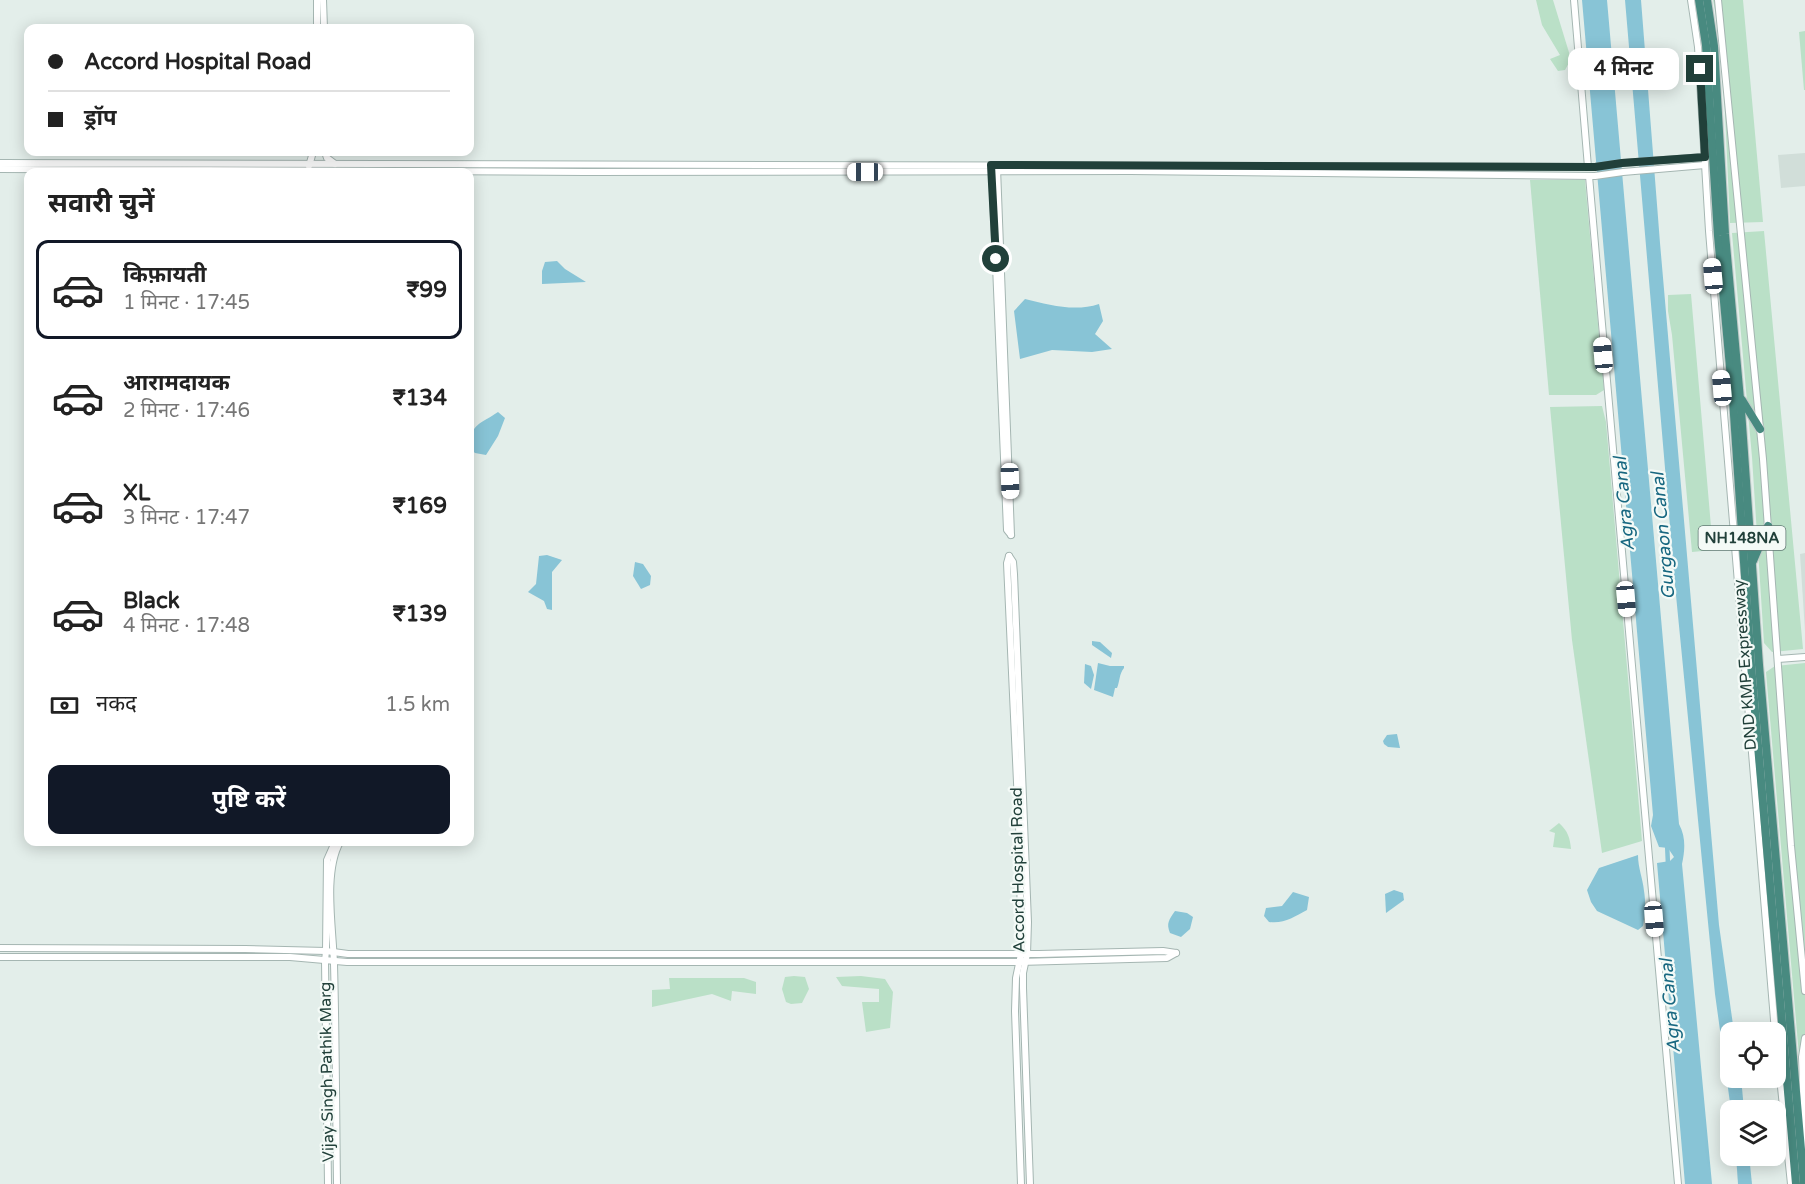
<!DOCTYPE html>
<html lang="hi">
<meta charset="utf-8">
<style>
:root{--surface:#fff;--page:#f2f2f2;--text:#222;--muted:#767676;--line:#e0e0e0;--accent:#111827}
body{margin:0;font-family:"Varela Round","Noto Sans Devanagari",sans-serif;background:var(--page);color:var(--text);height:100vh;display:flex;flex-direction:column;font-size:22px;white-space:nowrap}
*{box-sizing:border-box;margin:0}
p{font-size:20px;color:var(--muted)}
.icon{flex:none;width:33px;height:33px;fill:none;stroke:currentColor;stroke-width:2;stroke-linecap:round;stroke-linejoin:round}
.map{position:relative;flex:1;overflow:hidden}
.sheet{position:absolute;left:24px;top:168px;width:450px;height:678px;display:flex;flex-direction:column;background:var(--surface);border-radius:12px;box-shadow:0 3px 15px #0003}
.sheet>*{flex:none}
.top-card{position:absolute;left:24px;top:24px;width:450px;height:132px;border-radius:12px;box-shadow:0 3px 15px #0003;display:grid;align-content:center;height:132px;padding:0 24px;background:var(--surface)}
.tools{position:absolute;left:1720px;top:1022px;display:grid;gap:12px}
.tools a{display:grid;place-items:center;width:66px;height:66px;border-radius:12px;background:var(--surface);box-shadow:0 3px 15px #0003;font-size:30px}
.end{position:absolute;width:27px;height:27px;margin:-14px;border:8px solid #21403a;background:#fff;box-shadow:0 0 0 3px #fff}
.from{border-radius:50%}
.bubble{position:absolute;height:42px;border-radius:12px;background:var(--surface);box-shadow:0 3px 15px #0003;font-size:20px;font-weight:700;line-height:42px;text-align:center}
.car{position:absolute;width:18px;height:36px;margin:-18px -9px;border-radius:8px;box-shadow:0 0 4px 2px #0007;background:linear-gradient(#fff 24%,#345 0 40%,#fff 0 76%,#345 0 86%,#fff 0)}
.top-card b{display:flex;align-items:center;gap:21px;height:57px;font-size:22px}
.top-card b+b{border-top:2px solid var(--line)}
.top-card i{width:15px;height:15px;background:var(--text)}
ul{padding:0;list-style:none}
li{display:flex;align-items:center;gap:18px;height:99px;margin:0 12px 9px;padding:0 12px;border:3px solid transparent;border-radius:12px}
li div{flex:1}
li b{display:block;font-size:22px}
li em{font-style:normal;font-weight:700}
li.on{border-color:var(--accent)}
li>.icon{width:54px;height:54px;stroke-width:1.5}
h2{padding:0 24px;font-size:27px;line-height:72px}
.pay{display:flex;align-items:center;gap:15px;height:66px;padding:0 24px;font-size:22px}
.pay p{margin-inline-start:auto}
.button{display:flex;gap:12px;margin-top:auto;padding:12px 24px}
.button a{flex:1;height:69px;border-radius:12px;background:var(--accent);color:#fff;font-size:24px;font-weight:700;line-height:69px;text-align:center}
.map>svg:first-child{display:block}
</style>
<div class="map">
<svg width="1805" height="1184" viewBox="0 0 1805 1184">
<rect width="100%" height="100%" fill="#e3eeea"/>
<g fill="#d1ded9">
<path d="M1805 153V186L1781 188 1778 155Z"/>
<path d="M1805 553V631L1800 554Z"/>
</g>
<g fill="#bae0c7">
<path d="M1536 0H1553L1571 59 1565 70 1558 71 1550 59 1560 55 1542 25Z"/>
<path d="M1713 0H1743L1763 222 1730 223 1722 45Z"/>
<path d="M1805 31V90H1804L1799 32Z"/>
<path d="M263 152H300V156H267Z"/>
<path d="M1530 180H1585L1604 390 1596 395H1549Z"/>
<path d="M1764 231 1803 649 1772 652 1764 643 1752 457 1732 233Z"/>
<path d="M1691 294 1713 550 1692 552 1672 335 1668 311V295Z"/>
<path d="M1602 406 1606 422 1642 841 1602 853 1572 640 1550 407Z"/>
<path d="M1805 663V1125L1766 672 1775 666Z"/>
<path d="M1559 823C1568 831 1570 838 1571 849L1553 847 1555 833 1549 831Z"/>
<path d="M794 976 805 977 809 989 802 1003 791 1004 786 1002 782 989 785 977Z"/>
<path d="M861 976 885 979 893 992 890 1028 866 1032 862 1002H879V989L842 986 836 977Z"/>
<path d="M669 978H744L756 982V994L732 991 731 1001 712 994 652 1007V990L670 989Z"/>
</g>
<g fill="#88c4d6">
<path d="M1582 0H1607L1679 824C1686 837 1685 850 1682 864L1712 1184H1685L1657 863 1670 861 1674 857 1668 848 1659 847 1651 826 1653 815Z"/>
<path d="M1625 0H1641L1660 243 1719 925 1734 1032H1731V1077H1741L1744 1110H1731L1715 994 1675 585Z"/>
<path d="M557 261 565 269 586 282 542 284V271L545 262Z"/>
<path d="M1025 299C1049 305 1075 312 1099 304L1103 321 1095 334 1112 349 1092 352 1052 350 1020 359 1014 311Z"/>
<path d="M498 412 505 418 498 436 486 455 475 453 470 448C469 424 481 424 498 412Z"/>
<path d="M547 555 562 560 552 572V610L547 609 544 601 528 592 536 584 539 556Z"/>
<path d="M635 562 643 564 651 576 650 585 641 589 633 576Z"/>
<path d="M1092 641 1100 642 1112 653 1111 658 1092 645Z"/>
<path d="M1098 663 1110 666H1124V668C1119 674 1120 681 1117 688H1115L1113 697 1094 690Z"/>
<path d="M1085 664 1091 666 1094 675 1091 689 1084 683Z"/>
<path d="M1397 734 1400 748 1388 747 1384 744 1383 741 1387 735Z"/>
<path d="M1638 855C1638 868 1643 879 1644 891 1646 902 1645 915 1643 926L1638 930 1597 911 1591 902 1587 890 1599 868Z"/>
<path d="M1394 890 1403 893 1404 900 1386 913 1385 894Z"/>
<path d="M1293 892 1309 897 1307 910C1294 917 1284 924 1269 922L1264 916 1266 908 1282 906Z"/>
<path d="M1175 911 1187 913 1193 917 1190 929 1181 937 1170 933C1166 923 1169 920 1175 911Z"/>
<path d="M1736 1155H1749L1752 1184H1738Z"/>
</g>
<g fill="none" stroke-linecap="round" stroke-linejoin="round">
<path stroke="#88c4d6" stroke-width="4.5" d="M1667 843 1668 865"/>
<g stroke="#a5b6b2" stroke-width="8">
<g id="tertiary">
<path d="M317 0V28"/>
<path d="M323 0 324 28"/>
<path d="M1574 0 1588 167"/>
<path d="M1691 0 1698 47 1709 231 1775 1032"/>
<path d="M1718 0 1763 459 1791 846 1805 991"/>
<path d="M325 152 327 158 335 164"/>
<path d="M0 163 1595 167 1622 163 1705 157"/>
<path d="M309 166 313 152"/>
<path d="M997 168 1011 535"/>
<path d="M0 169 586 172 1130 171 1595 176 1623 172 1705 165"/>
<path d="M992 169 1007 530 1011 535"/>
<path d="M1589 176C1616 512 1650 848 1678 1184"/>
<path d="M1009 556 1013 562 1014 574 1028 922 1027 954 1023 973V988L1030 1184"/>
<path d="M1009 556 1007 563 1020 848 1021 954 1016 978 1015 1011 1021 1184"/>
<path d="M1778 659 1805 657"/>
<path d="M0 948 245 949 326 951 348 954H1039L1163 951 1176 953"/>
<path d="M0 957H290L347 962H1019L1167 958 1176 953"/>
<path d="M1805 1038 1802 1057 1805 1147"/>
<path d="M1776 1039 1791 1184"/>
<path d="M328 1184 325 961 326 951 327 860 335 842"/>
<path d="M337 1184C336 1111 336 1037 334 964 333 928 323 873 340 842"/>
</g>
</g>
<g stroke="#c1cac8" stroke-width="10">
<g id="trunk">
<path d="M1699 0 1706 45 1718 236 1733 400 1751 665 1796 1184"/>
<path d="M1707 0 1714 46 1725 234 1741 410 1759 665 1804 1184"/>
<path d="M1742 400 1760 429"/>
<path d="M1753 561 1768 526"/>
</g>
</g>
<use href="#tertiary" stroke="#fff" stroke-width="6"/>
<use href="#trunk" stroke="#488a80" stroke-width="8"/>
</g>
<g fill="none" stroke-linecap="round" stroke-linejoin="round">
<path stroke="#21403a" stroke-width="8" d="M996 259 991 165 1595 167 1622 163 1705 157 1700 69"/>
</g>
<g text-anchor="middle" dominant-baseline="central" stroke-width="4.5" stroke-linejoin="round" paint-order="stroke">
<rect fill="#f4faf7" stroke="#607873" stroke-width="1.5" x="1698.5" y="526" width="87" height="24" rx="4.5"/>
<g font-size="15" font-weight="bold" fill="#21403a">
<text x="1742" y="538">NH148NA</text>
</g>
<g font-size="16" fill="#21403a" stroke="#f4faf7">
<text transform="translate(1745 665) rotate(-94)">DND KMP Expressway</text>
<text transform="translate(1018 870) rotate(-91)">Accord Hospital Road</text>
<text transform="translate(327 1072) rotate(-91)">Vijay Singh Pathik Marg</text>
</g>
<g font-size="18" font-style="italic" fill="#176780" stroke="#f4faf7">
<text transform="translate(1624 504) rotate(-95)">Agra Canal</text>
<text transform="translate(1663 536) rotate(-95)">Gurgaon Canal</text>
<text transform="translate(1670 1006) rotate(-95)">Agra Canal</text>
</g>
</g>
</svg>
<div class="tools">
<a><svg class="icon" aria-label="locate" viewBox="0 0 24 24"><circle cx="12" cy="12" r="6"/><path d="M12 2v4M12 18v4M2 12h4M18 12h4"/></svg></a>
<a><svg class="icon" aria-label="layers" viewBox="0 0 24 24"><path d="M12 4l9 5-9 5-9-5zM3 14l9 5 9-5"/></svg></a>
</div>
<i class="end from" style="left:996px;top:259px"></i>
<i class="end" style="left:1700px;top:69px"></i>
<div class="bubble" style="left:1568px;top:48px;width:111px">4 मिनट</div>
<i class="car" style="left:865px;top:172px;rotate:270deg"></i>
<i class="car" style="left:1713px;top:276px;rotate:355deg"></i>
<i class="car" style="left:1603px;top:355px;rotate:355deg"></i>
<i class="car" style="left:1722px;top:388px;rotate:355deg"></i>
<i class="car" style="left:1010px;top:481px;rotate:178deg"></i>
<i class="car" style="left:1626px;top:599px;rotate:175deg"></i>
<i class="car" style="left:1654px;top:919px;rotate:175deg"></i>
<div class="top-card">
<b><i class="from"></i>Accord Hospital Road</b>
<b><i></i>ड्रॉप</b>
</div>
<section class="sheet">
<h2>सवारी चुनें</h2>
<ul>
<li class="on"><svg class="icon" aria-label="car" viewBox="0 0 24 24"><path d="M5 17H2v-5l4-1 3-4h7l3 4 3 1v5h-3M9 17h6M6 11h13"/><circle cx="7" cy="17" r="2"/><circle cx="17" cy="17" r="2"/></svg><div><b>किफ़ायती</b><p>1 मिनट · 17:45</p></div><em>₹99</em></li>
<li><svg class="icon" aria-label="car" viewBox="0 0 24 24"><path d="M5 17H2v-5l4-1 3-4h7l3 4 3 1v5h-3M9 17h6M6 11h13"/><circle cx="7" cy="17" r="2"/><circle cx="17" cy="17" r="2"/></svg><div><b>आरामदायक</b><p>2 मिनट · 17:46</p></div><em>₹134</em></li>
<li><svg class="icon" aria-label="car" viewBox="0 0 24 24"><path d="M5 17H2v-5l4-1 3-4h7l3 4 3 1v5h-3M9 17h6M6 11h13"/><circle cx="7" cy="17" r="2"/><circle cx="17" cy="17" r="2"/></svg><div><b>XL</b><p>3 मिनट · 17:47</p></div><em>₹169</em></li>
<li><svg class="icon" aria-label="car" viewBox="0 0 24 24"><path d="M5 17H2v-5l4-1 3-4h7l3 4 3 1v5h-3M9 17h6M6 11h13"/><circle cx="7" cy="17" r="2"/><circle cx="17" cy="17" r="2"/></svg><div><b>Black</b><p>4 मिनट · 17:48</p></div><em>₹139</em></li>
</ul>
<div class="pay"><svg class="icon" aria-label="cash" viewBox="0 0 24 24"><path d="M3 7h18v10H3z"/><circle cx="12" cy="12" r="2"/></svg>नकद<p>1.5 km</p></div>
<div class="button"><a>पुष्टि करें</a></div>
</section>
</div>
